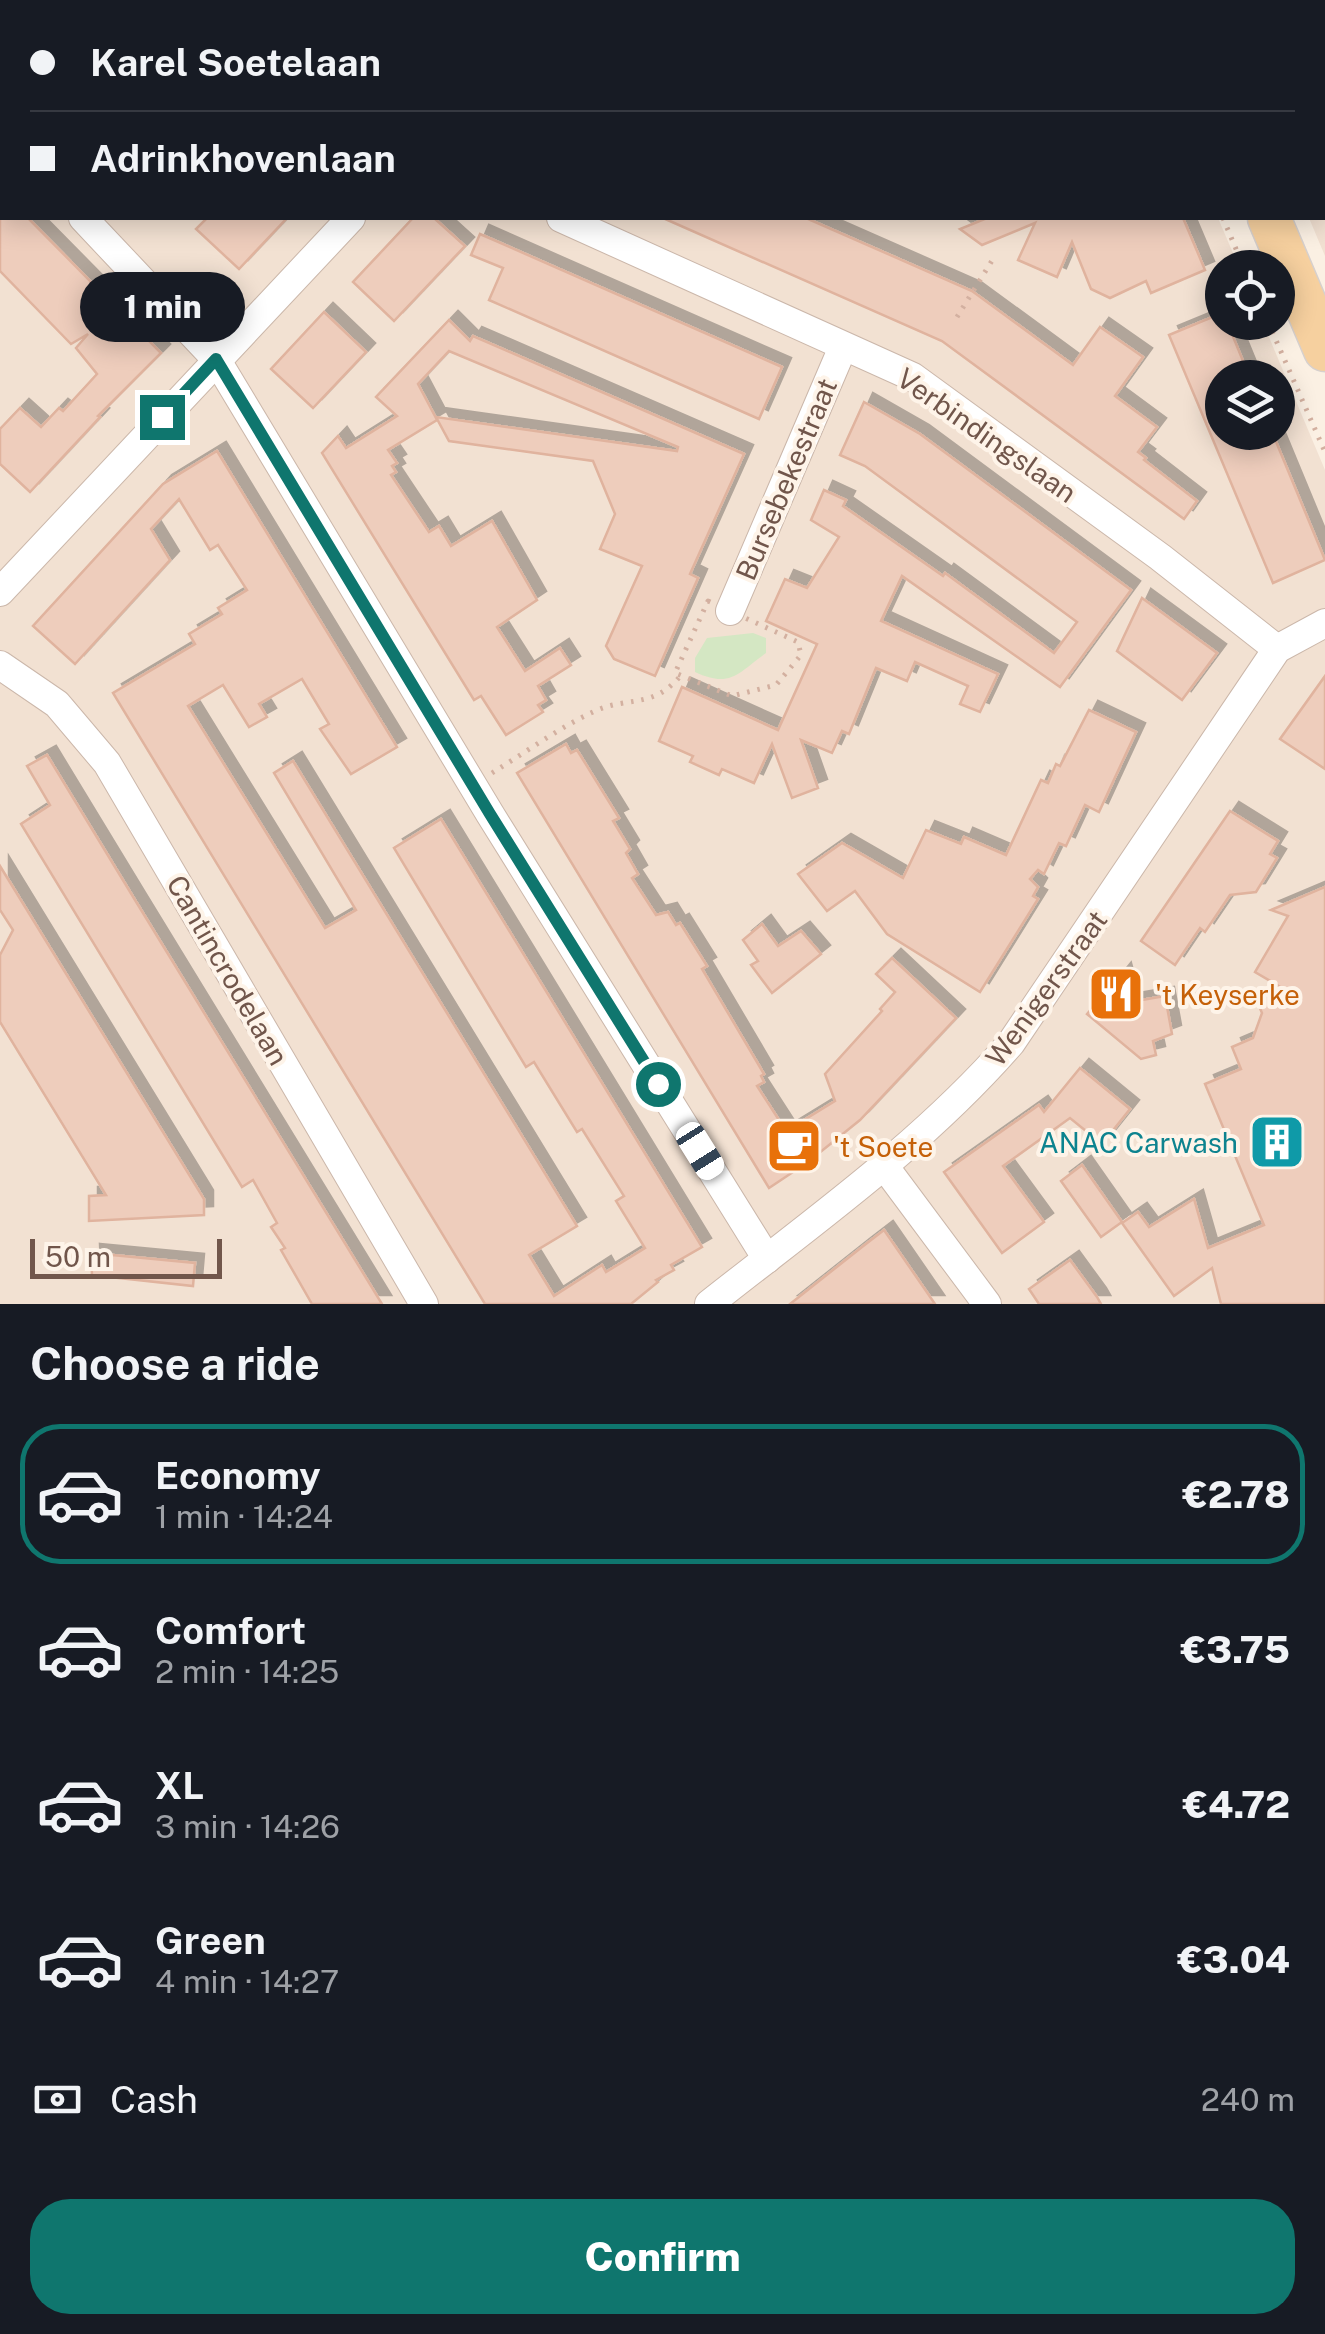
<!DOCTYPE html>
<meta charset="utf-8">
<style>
:root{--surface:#171b24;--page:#242831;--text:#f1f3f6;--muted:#9ea1a6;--line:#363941;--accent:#0f766e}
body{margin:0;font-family:"Public Sans",sans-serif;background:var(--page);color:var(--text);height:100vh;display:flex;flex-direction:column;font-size:38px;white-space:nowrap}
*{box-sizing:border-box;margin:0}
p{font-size:32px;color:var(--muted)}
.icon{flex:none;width:55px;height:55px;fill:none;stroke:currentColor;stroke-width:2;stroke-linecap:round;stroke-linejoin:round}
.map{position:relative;height:1304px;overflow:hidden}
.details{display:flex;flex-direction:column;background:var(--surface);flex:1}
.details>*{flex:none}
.guide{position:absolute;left:0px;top:0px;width:1325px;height:220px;box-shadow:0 5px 25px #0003;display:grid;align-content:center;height:220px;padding:0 30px;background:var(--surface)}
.tools{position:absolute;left:1205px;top:250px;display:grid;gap:20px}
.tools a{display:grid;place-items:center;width:90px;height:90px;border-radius:50%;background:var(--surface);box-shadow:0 5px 25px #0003;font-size:50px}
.scale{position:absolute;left:30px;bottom:25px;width:192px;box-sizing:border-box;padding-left:10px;border:5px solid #71564b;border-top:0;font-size:28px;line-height:35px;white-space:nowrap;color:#71564b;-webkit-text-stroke:8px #fef4e9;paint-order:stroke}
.end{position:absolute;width:45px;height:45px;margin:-22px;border:12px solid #0f766e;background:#fff;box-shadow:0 0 0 5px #fff}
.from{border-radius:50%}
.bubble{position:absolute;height:70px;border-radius:35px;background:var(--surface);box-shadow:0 5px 25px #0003;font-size:32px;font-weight:800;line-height:70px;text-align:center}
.car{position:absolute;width:30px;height:60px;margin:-30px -15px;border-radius:12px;box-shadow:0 0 8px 2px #0007;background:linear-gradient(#fff 24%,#345 0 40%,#fff 0 76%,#345 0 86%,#fff 0)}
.guide b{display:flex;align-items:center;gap:35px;height:95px;font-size:38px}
.guide b+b{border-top:2px solid var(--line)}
.guide i{width:25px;height:25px;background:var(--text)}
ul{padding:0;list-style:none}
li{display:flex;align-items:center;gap:30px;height:140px;margin:0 20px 15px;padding:0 10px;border:5px solid transparent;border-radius:40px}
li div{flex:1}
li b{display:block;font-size:38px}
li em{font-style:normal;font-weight:800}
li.on{border-color:var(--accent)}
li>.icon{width:90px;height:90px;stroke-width:1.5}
h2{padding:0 30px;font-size:45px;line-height:120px}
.pay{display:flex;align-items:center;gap:25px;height:110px;padding:0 30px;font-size:38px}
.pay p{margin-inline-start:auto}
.cta{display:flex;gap:20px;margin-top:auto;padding:20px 30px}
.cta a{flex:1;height:115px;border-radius:40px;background:var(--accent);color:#fff;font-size:40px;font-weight:800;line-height:115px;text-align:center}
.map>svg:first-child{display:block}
</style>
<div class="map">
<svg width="1325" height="1304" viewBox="0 0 1325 1304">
<defs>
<filter id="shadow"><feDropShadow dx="9" dy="-9" stdDeviation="0" flood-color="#0004"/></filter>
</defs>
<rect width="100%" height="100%" fill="#fbf0e3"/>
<g fill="#f2e1d2" fill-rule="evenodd">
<path d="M0 0H1127L1128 2H2V218H1218L1239 267 1222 268V322L1263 323 1325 470V1304H0ZM1222 378H1278V432H1222Z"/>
<path d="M1217 0H1325V256L1309 218H1322V2Z"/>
</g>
<path fill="#d4e7c3" d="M753 633 766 638V653C739 672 731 689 695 672V658L707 638Z"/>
<g fill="#eecdbc" stroke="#e0b39e" stroke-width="2.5" filter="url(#shadow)">
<path d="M0 218H28L161 353 98 416 100 417 30 492 0 464V429L20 408 41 427 59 408 63 411 97 374 76 348 88 334 71 344 0 271Z"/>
<path d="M207 218H287L239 269 196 229Z"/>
<path d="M413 218H434L465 246 394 321 353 282Z"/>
<path d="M663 218H806L972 291 1073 365 1100 327 1143 357 1115 396 1157 427 1138 452 1146 458 1144 460 1197 501 1184 519 942 341Z"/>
<path d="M987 218H1183L1205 270 1151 293 1146 281 1110 298 1091 289 1072 242 1057 277 1018 260 1035 223 982 245 960 229Z"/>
<path d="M480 234 782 367 759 419 489 300 503 268 471 255Z"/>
<path d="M324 312 366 352 313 408 271 369Z"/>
<path d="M1222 313V322H1227L1250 378H1222V432H1272L1325 560 1273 583 1169 335Z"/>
<path d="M449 320 470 341 473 336 744 454 690 574 698 578 655 676 614 659 606 646 642 566 600 549 615 514 593 461 449 441 436 417 677 451 678 447 449 351 418 384 437 420 388 450 397 463 392 466 396 472 391 475 429 532 439 526 451 546 492 521 537 600 497 627 525 671 560 648 571 665 538 686 546 700 538 705 543 712 506 735 481 696 474 700 322 453 338 436 346 448 397 416 376 397Z"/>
<path d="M864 402 920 434 1131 590 1060 687 902 576 881 621 998 674 980 712 960 704 968 686 915 662 907 681 876 668 849 734 842 731 832 753 801 740 818 788 792 798 772 744 754 783 722 769 719 775 690 762 693 756 659 741 682 687 778 730 817 644 766 621 785 579 807 588 839 537 811 520 824 490 846 500 843 506 943 576 945 573 1054 653 1077 622 865 466 840 455Z"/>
<path d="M217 451 397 747 351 774 320 729 329 724 302 679 259 704 267 717 249 727 223 685 188 706 325 928 356 910 274 773 293 761 577 1226 529 1255 554 1296 602 1265 606 1272 645 1248 616 1201 624 1196 582 1129 577 1132 534 1062 526 1067 394 848 441 819 702 1247 671 1265 674 1270 656 1280 658 1282 631 1304H485L113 693 195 644 189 634 222 614 218 608 247 590 218 545 210 550 179 499 151 529 170 560 75 664 33 626 163 484Z"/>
<path d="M1142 598 1217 653 1182 700 1117 651Z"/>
<path d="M1325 676V769L1280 739Z"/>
<path d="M1089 710 1136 732 1099 812 1085 805 1066 846 1059 843 1044 874 1038 870 1030 879 1038 887 1033 896 1038 899 980 992 887 934 855 891 827 911 798 874 842 843 903 878 926 830 961 844 964 837 1006 855 1041 780 1048 783 1056 764 1060 766Z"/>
<path d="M566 744 571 753 577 750 619 818 613 821 630 849 626 853 638 874 632 878 656 915 668 912 676 925 680 923 707 966 702 969 764 1074 761 1076 764 1082 757 1086 786 1131 835 1101 825 1074 882 1011 880 1009 895 992 876 974 892 958 956 1018 860 1120 808 1162 769 1188 517 773Z"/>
<path d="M47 755 135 900 382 1304H312L281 1250 285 1248 271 1227 277 1223 253 1180 242 1187 21 824 50 805 27 766Z"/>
<path d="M1230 811 1278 841 1270 854 1277 858 1256 892 1230 895 1205 932 1200 928 1175 965 1141 941Z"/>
<path d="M0 866 204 1199V1215L89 1221V1196L106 1195 0 1022V955L13 930 0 910Z"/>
<path d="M1325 887V1304H1221L1212 1268 1174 1296 1122 1223 1138 1212 1149 1227 1194 1199 1208 1248 1264 1225 1205 1084 1241 1069 1232 1047 1253 1038 1262 1013 1256 999 1282 988 1255 972 1288 916 1271 910Z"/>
<path d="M762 924 778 946 801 931 821 954 772 993 751 965 758 961 743 940Z"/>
<path d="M1122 972 1130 1002 1165 996 1172 1034 1153 1041 1156 1055 1141 1059 1087 1014Z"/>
<path d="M1080 1068 1130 1109 1102 1144 1070 1118 1003 1166 1044 1222 1002 1253 944 1172 1039 1105 1044 1112Z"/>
<path d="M1082 1165 1122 1222 1101 1237 1061 1181Z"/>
<path d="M884 1230 935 1304H790L862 1247Z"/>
<path d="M91 1253 195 1263 193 1286 92 1275Z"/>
<path d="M1070 1260 1097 1297 1101 1304H1039L1029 1289Z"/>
</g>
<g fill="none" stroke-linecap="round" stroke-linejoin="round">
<g stroke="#cbb7aa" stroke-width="30">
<g id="street">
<path d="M553 2 555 0"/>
<path d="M1322 101 1325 103"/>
<path d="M0 134 2 136"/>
<path d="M83 218 216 359 490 814 767 1259"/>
<path d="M561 218 913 377 1160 557 1277 649"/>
<path d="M0 592 351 218"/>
<path d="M730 611 843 347"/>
<path d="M0 665 57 704 107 763 424 1304"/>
<path d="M885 1167 987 1304"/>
<path d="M709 1304C814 1221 923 1144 1011 1043L1277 649 1325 623"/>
</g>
</g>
<g stroke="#d7d0cd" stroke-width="45">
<g id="primary">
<path d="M1177 0 1178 2"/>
<path d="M1269 218 1325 350"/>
</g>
</g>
<g stroke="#d3b0a0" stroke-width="5" stroke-dasharray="2.5 8" stroke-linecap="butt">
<path d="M1138 0 1139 2"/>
<path d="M1223 218 1244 268"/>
<path d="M957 317 993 259"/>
<path d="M1268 322 1325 452"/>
<path d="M708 601 798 642 801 655 776 685 732 696 675 673Z"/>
<path d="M492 773C526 752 560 727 595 711 628 696 654 709 681 675"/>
</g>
<use href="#street" stroke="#fff" stroke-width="28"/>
<use href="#primary" stroke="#f6d09f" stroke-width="42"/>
</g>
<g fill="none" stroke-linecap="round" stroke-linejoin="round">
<path stroke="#0f766e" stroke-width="12" d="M162 417 216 359 490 814 658 1084"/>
</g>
<defs>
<g id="restaurant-square" transform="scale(2.875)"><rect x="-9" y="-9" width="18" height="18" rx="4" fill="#e8710a" stroke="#fef4e9"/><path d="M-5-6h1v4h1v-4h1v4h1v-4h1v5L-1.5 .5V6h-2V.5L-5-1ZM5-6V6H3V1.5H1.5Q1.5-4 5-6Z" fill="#fff"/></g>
<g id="building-square" transform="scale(2.875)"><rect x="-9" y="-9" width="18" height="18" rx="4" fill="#0f9aa8" stroke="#fef4e9"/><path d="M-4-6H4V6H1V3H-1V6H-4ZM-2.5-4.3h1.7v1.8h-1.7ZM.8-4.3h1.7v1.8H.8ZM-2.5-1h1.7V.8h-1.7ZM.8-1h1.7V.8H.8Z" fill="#fff"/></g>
<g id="cafe-square" transform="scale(2.875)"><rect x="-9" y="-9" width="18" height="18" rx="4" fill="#e8710a" stroke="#fef4e9"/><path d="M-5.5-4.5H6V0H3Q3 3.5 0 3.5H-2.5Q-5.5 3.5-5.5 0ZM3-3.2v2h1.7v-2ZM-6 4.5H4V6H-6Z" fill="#fff"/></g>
</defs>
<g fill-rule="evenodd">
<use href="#restaurant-square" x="1116" y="994"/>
<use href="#building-square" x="1277" y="1142"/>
<use href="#cafe-square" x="794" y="1146"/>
</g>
<g text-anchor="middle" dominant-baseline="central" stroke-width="8" stroke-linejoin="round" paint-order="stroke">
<g font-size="28" fill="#71564b" stroke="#fef4e9">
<text transform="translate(987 435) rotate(35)">Verbindingslaan</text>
<text transform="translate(786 479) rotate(-67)">Bursebekestraat</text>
<text transform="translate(228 970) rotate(60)">Cantincrodelaan</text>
<text transform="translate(1046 988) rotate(-54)">Wenigerstraat</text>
</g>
<g font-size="28" fill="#c56008" stroke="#fef4e9" text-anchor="start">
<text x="1155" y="994">'t Keyserke</text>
<text x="833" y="1146">'t Soete</text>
</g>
<g font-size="28" fill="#0d838f" stroke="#fef4e9" text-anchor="end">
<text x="1238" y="1142">ANAC Carwash</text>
</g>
</g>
</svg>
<div class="tools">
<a><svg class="icon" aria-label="locate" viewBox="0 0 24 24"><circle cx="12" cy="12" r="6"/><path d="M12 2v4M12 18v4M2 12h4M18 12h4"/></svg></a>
<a><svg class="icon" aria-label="layers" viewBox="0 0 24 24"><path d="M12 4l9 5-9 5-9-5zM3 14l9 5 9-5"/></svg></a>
</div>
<div class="scale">50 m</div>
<i class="end from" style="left:658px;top:1084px"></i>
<i class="end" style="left:162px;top:417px"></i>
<div class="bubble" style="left:80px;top:272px;width:165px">1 min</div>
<i class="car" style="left:700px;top:1151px;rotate:148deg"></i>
<div class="guide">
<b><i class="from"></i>Karel Soetelaan</b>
<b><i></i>Adrinkhovenlaan</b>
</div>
</div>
<section class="details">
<h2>Choose a ride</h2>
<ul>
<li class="on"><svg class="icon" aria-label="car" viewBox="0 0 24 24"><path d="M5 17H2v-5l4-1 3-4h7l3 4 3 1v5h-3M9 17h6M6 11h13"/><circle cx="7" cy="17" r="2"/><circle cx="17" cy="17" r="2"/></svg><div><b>Economy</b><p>1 min · 14:24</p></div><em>€2.78</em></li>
<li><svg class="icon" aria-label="car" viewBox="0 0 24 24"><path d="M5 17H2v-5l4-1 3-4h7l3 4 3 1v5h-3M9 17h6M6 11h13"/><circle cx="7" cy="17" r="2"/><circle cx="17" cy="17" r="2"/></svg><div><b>Comfort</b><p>2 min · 14:25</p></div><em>€3.75</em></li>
<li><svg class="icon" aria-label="car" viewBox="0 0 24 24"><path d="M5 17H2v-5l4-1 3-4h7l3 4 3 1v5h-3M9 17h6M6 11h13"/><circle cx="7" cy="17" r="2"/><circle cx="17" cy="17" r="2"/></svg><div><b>XL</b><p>3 min · 14:26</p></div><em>€4.72</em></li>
<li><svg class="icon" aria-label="car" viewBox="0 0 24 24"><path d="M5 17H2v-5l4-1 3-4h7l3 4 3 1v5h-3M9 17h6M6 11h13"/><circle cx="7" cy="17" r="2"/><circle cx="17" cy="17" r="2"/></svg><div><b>Green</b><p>4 min · 14:27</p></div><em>€3.04</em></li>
</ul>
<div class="pay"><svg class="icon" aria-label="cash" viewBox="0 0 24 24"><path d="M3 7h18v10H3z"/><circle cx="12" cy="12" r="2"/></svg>Cash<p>240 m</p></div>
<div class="cta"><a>Confirm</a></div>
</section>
